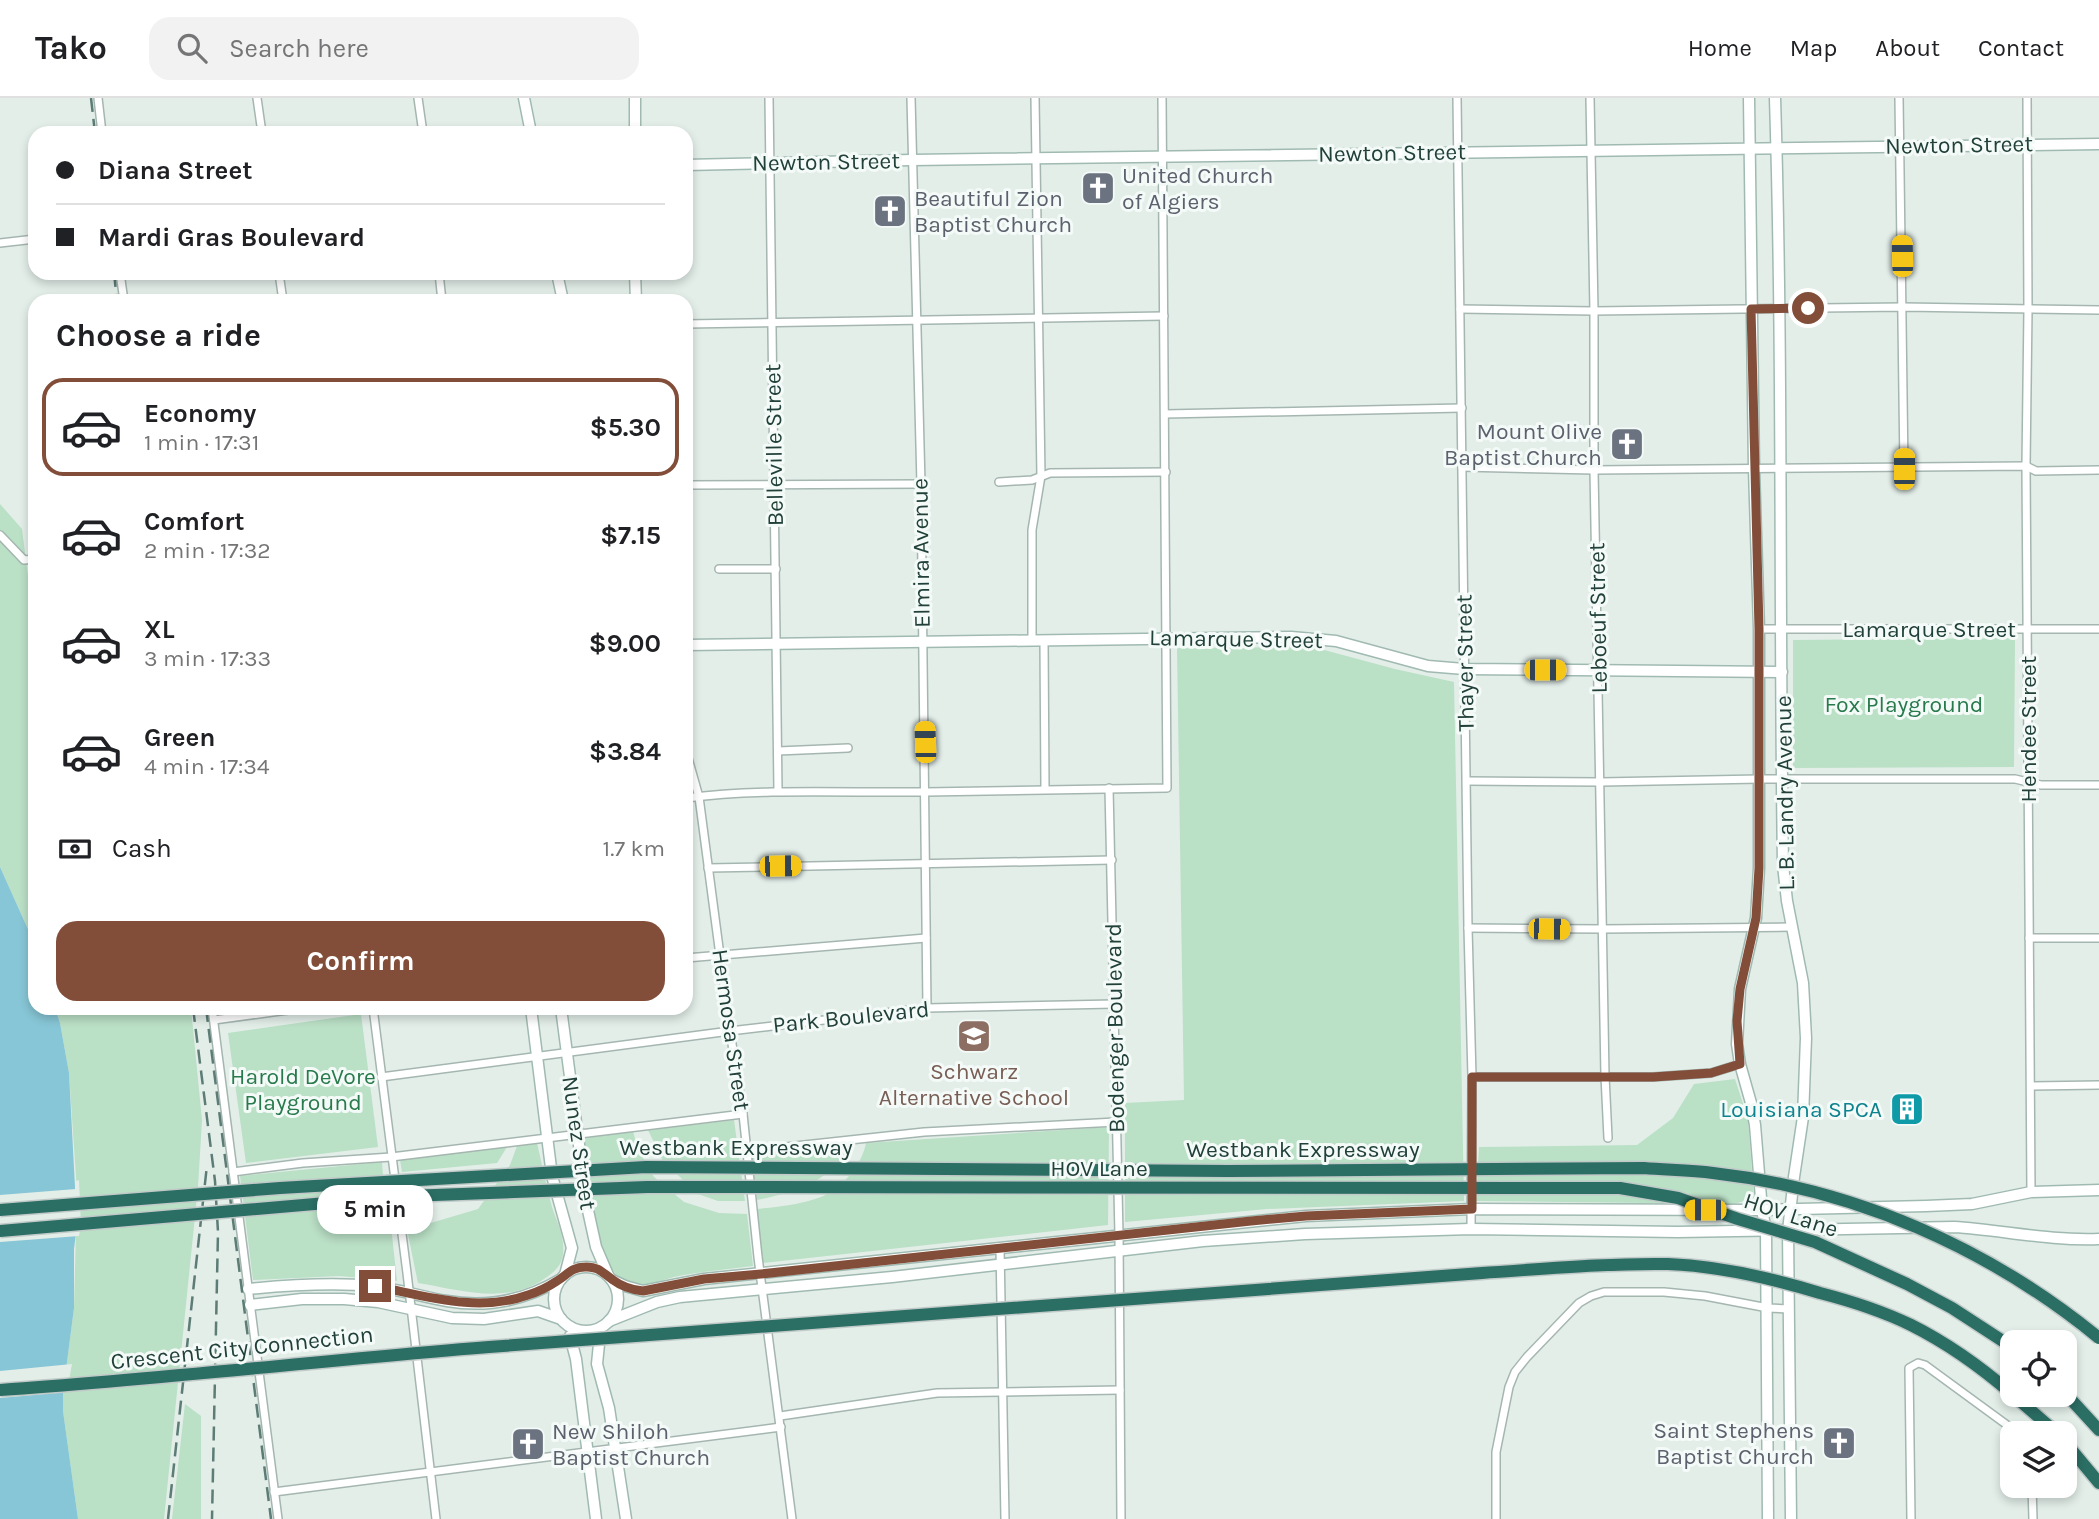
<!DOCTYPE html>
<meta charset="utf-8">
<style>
:root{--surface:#fff;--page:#f2f2f2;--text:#202124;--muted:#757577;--line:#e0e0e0;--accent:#824e3a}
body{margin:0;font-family:Karla,sans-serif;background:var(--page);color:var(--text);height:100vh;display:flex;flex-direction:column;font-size:26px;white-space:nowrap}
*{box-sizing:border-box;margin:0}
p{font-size:23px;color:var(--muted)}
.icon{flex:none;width:38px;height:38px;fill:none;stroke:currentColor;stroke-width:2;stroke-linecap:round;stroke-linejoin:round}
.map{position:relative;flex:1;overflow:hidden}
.sheet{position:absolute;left:28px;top:196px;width:665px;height:721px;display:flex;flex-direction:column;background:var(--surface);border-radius:21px;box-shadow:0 4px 10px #0003}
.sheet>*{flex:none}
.banner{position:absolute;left:28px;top:28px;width:665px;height:154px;border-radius:21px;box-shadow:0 4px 10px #0003;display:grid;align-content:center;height:154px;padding:0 28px;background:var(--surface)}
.tools{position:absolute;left:2000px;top:1232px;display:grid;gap:14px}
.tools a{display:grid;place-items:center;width:77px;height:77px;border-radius:14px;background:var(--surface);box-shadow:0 4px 10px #0003;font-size:35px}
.end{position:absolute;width:32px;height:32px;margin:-16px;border:9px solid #824e3a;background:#fff;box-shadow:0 0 0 4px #fff}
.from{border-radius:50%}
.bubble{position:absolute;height:49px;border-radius:21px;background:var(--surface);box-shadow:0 4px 10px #0003;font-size:23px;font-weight:700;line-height:49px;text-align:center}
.car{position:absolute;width:21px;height:42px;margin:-21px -10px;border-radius:9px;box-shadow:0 0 5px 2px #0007;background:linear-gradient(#f5c518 24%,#345 0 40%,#f5c518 0 76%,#345 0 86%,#f5c518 0)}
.banner b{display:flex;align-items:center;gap:24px;height:66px;font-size:26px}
.banner b+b{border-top:2px solid var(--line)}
.banner i{width:18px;height:18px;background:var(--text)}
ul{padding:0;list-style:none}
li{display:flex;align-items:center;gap:21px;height:98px;margin:0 14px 10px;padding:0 14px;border:4px solid transparent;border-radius:21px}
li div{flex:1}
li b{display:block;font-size:26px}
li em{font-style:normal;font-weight:700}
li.selected{border-color:var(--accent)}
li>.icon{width:63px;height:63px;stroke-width:1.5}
h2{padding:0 28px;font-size:32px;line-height:84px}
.pay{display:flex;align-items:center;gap:18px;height:77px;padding:0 28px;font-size:26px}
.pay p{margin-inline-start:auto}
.action{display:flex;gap:14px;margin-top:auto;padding:14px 28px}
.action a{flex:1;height:80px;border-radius:21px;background:var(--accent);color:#fff;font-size:28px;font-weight:700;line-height:80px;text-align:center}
header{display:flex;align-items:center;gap:42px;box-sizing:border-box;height:98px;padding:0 35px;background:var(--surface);border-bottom:2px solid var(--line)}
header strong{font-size:33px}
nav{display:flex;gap:38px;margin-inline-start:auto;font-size:24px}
.search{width:490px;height:63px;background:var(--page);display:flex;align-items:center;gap:18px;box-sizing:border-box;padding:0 24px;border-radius:21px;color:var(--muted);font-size:26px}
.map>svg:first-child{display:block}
</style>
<header>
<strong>Tako</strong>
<div class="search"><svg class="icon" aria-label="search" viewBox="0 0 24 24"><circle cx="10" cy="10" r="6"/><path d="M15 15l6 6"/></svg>Search here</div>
<nav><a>Home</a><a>Map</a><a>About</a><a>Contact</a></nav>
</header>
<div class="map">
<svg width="2099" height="1421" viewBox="0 0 2099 1421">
<rect width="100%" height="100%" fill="#e3eee9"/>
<g fill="#bae0c6">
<path d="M0 406 22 431 35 533V851L31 838 0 769Z"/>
<path d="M2015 540 2014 669 1793 670V542Z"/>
<path d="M1313 549 1395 571 1454 584 1464 1103 1267 1111 1125 1124V1005L1184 1002 1177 550Z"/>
<path d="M55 910H191L202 1022 198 1089 164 1421H78L63 1313V1295L74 1210 77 1094 69 975 60 925Z"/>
<path d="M361 916 378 1049 246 1065 228 935Z"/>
<path d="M1735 981 1748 1021 1754 1100 1734 1106 1476 1103 1479 1049 1637 1047 1673 1020 1694 986Z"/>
<path d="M734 1022 745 1103H718L698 1096 663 1063 648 1032Z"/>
<path d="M1109 1029 1108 1127 763 1165 757 1111C776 1109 809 1106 827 1096 845 1086 862 1066 866 1045Z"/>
<path d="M633 1034 639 1053 654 1079 684 1104 719 1115 747 1116 753 1168C730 1171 707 1173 684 1177 666 1179 644 1193 626 1185 593 1168 587 1074 583 1040Z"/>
<path d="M537 1045C542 1066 546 1088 552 1109 557 1125 565 1138 563 1156 562 1168 553 1175 544 1181 506 1207 460 1192 418 1185L407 1132 478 1111 510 1067 517 1048Z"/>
<path d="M851 1047C832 1083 795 1094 757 1102L751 1053Z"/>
<path d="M507 1049 497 1065 402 1074 400 1062Z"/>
<path d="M382 1064 383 1078 327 1083 333 1133 391 1128 397 1183 339 1178 253 1182 240 1078Z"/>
<path d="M185 1306 201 1318V1421H172Z"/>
</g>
<path fill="#87c6d6" d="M0 769 31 838 35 851V910H55L60 925 69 975 77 1127 74 1151V1210L63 1295V1313L78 1421H0Z"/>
<g fill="#e3eee9">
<path d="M79 1082 81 1127 79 1138 0 1144V1097L76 1091V1083Z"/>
<path d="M72 1266 67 1294 0 1300V1273Z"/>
</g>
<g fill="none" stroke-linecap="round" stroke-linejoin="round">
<g stroke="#a5b6b1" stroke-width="10">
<g id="street">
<path d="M98 0 102 35"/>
<path d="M257 0 262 35"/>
<path d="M418 0 423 35"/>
<path d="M769 0 778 693"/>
<path d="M911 0 921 386 927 910"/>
<path d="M1457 0 1468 830 1472 979 1471 1131"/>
<path d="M1590 0 1594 213V372L1605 978 1608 1040"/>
<path d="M1899 0 1904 371"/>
<path d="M2027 0 2028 211 2026 368 2031 1094"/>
<path d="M0 145 35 141"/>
<path d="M120 175 124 203"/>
<path d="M279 175 283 203"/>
<path d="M439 175 442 203"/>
<path d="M1460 211 1594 213 1903 209 2099 212"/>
<path d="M686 226 1164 218"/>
<path d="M1165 316 1462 310"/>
<path d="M1462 369 1594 372 2026 368 2036 373 2099 372"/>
<path d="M999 384 1032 382 1050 375 1166 374"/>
<path d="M686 387 921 386"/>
<path d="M0 437 24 462 35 461"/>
<path d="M719 471H776"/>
<path d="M1759 531H2099"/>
<path d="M1032 542V432L1041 378 1035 0"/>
<path d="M1044 542 1045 691"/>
<path d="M686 653 699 699 730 933 743 1016 758 1159 792 1421"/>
<path d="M778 653 848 650"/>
<path d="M1467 683 1601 684 1760 681H2015L2041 687H2099"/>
<path d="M1109 690 1119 1137 1121 1421"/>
<path d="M686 700C766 690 846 695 926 694 1007 693 1087 691 1167 690L1162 0"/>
<path d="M708 770 1112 762"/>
<path d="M1468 830 1603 831 1792 829"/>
<path d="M2029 840H2099"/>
<path d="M686 860 926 840"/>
<path d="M212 910 278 1421"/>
<path d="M373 910 407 1175 436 1421"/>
<path d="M214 922 303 910"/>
<path d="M381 979 730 933 927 910 1114 906"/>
<path d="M1472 979H1653L1711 975 1740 966"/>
<path d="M2032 988 2099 987"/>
<path d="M748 1053 924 1034 1116 1024"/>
<path d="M233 1074 303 1065 391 1059 743 1016"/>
<path d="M1000 1150 1005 1421"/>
<path d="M780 1318 937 1295 1120 1292"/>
<path d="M2032 1388 2033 1421"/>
<path d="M274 1394 781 1329"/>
<path d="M1496 1421V1354L1509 1289 1515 1274 1527 1259 1579 1205 1591 1198 1604 1194H1664L1705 1198 1768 1210 1789 1211"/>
<path d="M1911 1421 1909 1270 1918 1265 1925 1267 2018 1335"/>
</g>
</g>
<g stroke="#a0bab2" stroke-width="13">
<g id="secondary">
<path d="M524 0 531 35"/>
<path d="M635 0V35"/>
<path d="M1749 0 1754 371 1759 531V770L1756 820 1740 891 1737 946 1740 966 1751 1005 1755 1027 1762 1112 1766 1133 1768 1421"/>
<path d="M1775 0C1783 256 1779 511 1783 767L1787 803 1803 885 1806 940 1803 1019 1794 1079 1788 1133 1791 1421"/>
<path d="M686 67 912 62 2099 46"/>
<path d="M557 175 563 203"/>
<path d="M635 175 636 203"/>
<path d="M686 547 1291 539 1336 543 1428 568 1464 571 1782 574"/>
<path d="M531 910 552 1078 572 1150 565 1177"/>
<path d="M561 910 587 1108 596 1149 608 1177"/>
<circle cx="586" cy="1201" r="32"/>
<path d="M612 1182 625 1188 643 1193 704 1181 1306 1118 1472 1111 1762 1112 1926 1108 1972 1106 2031 1094 2099 1092"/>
<path d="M248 1191C289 1187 331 1184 372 1188 398 1191 422 1199 447 1203 487 1210 526 1202 561 1181"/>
<path d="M250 1207 302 1201H344L378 1204 452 1220 484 1221 538 1213 561 1221"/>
<path d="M609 1223 657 1204 680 1199 892 1179 1203 1143 1305 1136 1471 1131 1678 1134 1954 1129C2002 1132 2050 1143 2099 1141"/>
<path d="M600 1236 597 1266 609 1310 626 1421"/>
<path d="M570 1238 576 1261 596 1421"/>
</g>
</g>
<g stroke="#c1cac8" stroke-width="15">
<g id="highway">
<path d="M2065 1295 2099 1332"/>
<path d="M2013 1297 2057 1335"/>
<path d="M2065 1344 2099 1385"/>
</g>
</g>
<use href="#street" stroke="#fff" stroke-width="7"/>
<use href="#secondary" stroke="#fff" stroke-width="10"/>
<use href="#highway" stroke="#2b6e64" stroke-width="12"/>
<g stroke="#5c7c75" stroke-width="2.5" stroke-dasharray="14 7" stroke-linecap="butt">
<path d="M91 0 95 35"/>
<path d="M114 175 117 203"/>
<path d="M193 910 215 1083 218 1134 212 1421"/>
<path d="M206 910 271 1421"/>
<path d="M168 1421 207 1067"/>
</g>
<g stroke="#c1cac8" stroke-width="15" stroke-linecap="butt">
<g id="highway-bridge">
<path d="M0 1112 280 1090 646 1069 1228 1073 1644 1070C1666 1072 1690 1072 1713 1075 1855 1091 1989 1150 2099 1240"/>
<path d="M0 1133 407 1098 647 1089 1620 1090 1678 1100 1738 1121 1815 1144 1907 1186 1952 1210 2012 1249"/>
<path d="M0 1292C163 1281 326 1262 489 1249L1482 1175C1544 1171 1606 1165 1668 1166 1720 1168 1771 1180 1820 1195 1851 1203 1882 1213 1911 1227 1947 1245 1982 1270 2012 1296"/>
</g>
</g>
<use href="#highway-bridge" stroke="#2b6e64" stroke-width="12"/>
</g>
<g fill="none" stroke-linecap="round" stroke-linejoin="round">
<path stroke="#824e3a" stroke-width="9" d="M375 1188C426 1198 478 1215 528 1197 538 1194 548 1189 557 1183 567 1177 572 1169 585 1169 598 1168 603 1175 613 1182 621 1188 633 1192 643 1193L704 1181 761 1176 1251 1123 1306 1118 1472 1111V979H1653L1711 975 1740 966 1737 923 1740 891 1756 820 1759 770V531L1751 211 1808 210"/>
</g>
<defs>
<g id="church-square" transform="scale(1.75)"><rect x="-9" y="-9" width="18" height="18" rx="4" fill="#6b7280" stroke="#f4faf7"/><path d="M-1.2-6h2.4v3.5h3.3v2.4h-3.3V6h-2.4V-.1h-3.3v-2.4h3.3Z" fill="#fff"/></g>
<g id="school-square" transform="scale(1.75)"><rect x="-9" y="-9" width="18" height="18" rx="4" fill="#8d6e63" stroke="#f4faf7"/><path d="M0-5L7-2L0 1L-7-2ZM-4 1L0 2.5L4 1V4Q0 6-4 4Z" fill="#fff"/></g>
<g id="building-square" transform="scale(1.75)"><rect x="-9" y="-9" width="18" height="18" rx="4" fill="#0f9aa8" stroke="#f4faf7"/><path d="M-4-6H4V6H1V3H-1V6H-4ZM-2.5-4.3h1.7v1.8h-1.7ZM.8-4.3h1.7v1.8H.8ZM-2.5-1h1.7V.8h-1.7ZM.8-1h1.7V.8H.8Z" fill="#fff"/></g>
</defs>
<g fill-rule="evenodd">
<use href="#church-square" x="1098" y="90"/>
<use href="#church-square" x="890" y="113"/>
<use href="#church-square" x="1627" y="346"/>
<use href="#school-square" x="974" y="938"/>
<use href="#building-square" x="1907" y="1011"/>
<use href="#church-square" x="1839" y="1345"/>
<use href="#church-square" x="528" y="1346"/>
</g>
<g text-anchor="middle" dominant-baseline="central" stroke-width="6" stroke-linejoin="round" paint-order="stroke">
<g font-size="23" fill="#214039" stroke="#f4faf7">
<text transform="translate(1959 47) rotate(-1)">Newton Street</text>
<text transform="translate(1392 55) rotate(-1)">Newton Street</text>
<text transform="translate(826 64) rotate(-1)">Newton Street</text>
<text transform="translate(774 347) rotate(-91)">Belleville Street</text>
<text transform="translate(921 455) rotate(-91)">Elmira Avenue</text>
<text transform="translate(1598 520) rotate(-91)">Leboeuf Street</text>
<text x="1929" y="531">Lamarque Street</text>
<text transform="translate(1236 541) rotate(1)">Lamarque Street</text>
<text transform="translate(1465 565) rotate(-91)">Thayer Street</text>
<text transform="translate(2028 631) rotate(-90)">Hendee Street</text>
<text transform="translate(1785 695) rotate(-91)">L. B. Landry Avenue</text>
<text transform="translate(851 919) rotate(-6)">Park Boulevard</text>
<text transform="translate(1115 930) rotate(-91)">Bodenger Boulevard</text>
<text transform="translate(731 932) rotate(82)">Hermosa Street</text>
<text transform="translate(579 1045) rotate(82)">Nunez Street</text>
<text x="736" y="1049">Westbank Expressway</text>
<text x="1303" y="1051">Westbank Expressway</text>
<text x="1099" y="1070">HOV Lane</text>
<text transform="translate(1791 1117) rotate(18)">HOV Lane</text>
<text transform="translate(242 1250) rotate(-6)">Crescent City Connection</text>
</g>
<g font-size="23" fill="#5b616d" stroke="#f4faf7" text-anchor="start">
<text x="1122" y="77">United Church<tspan x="1122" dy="26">of Algiers</tspan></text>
<text x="914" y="100">Beautiful Zion<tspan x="914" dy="26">Baptist Church</tspan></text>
<text x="1602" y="333" text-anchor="end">Mount Olive<tspan x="1602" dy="26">Baptist Church</tspan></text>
<text x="1814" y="1332" text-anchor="end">Saint Stephens<tspan x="1814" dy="26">Baptist Church</tspan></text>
<text x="552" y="1333">New Shiloh<tspan x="552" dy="26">Baptist Church</tspan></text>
</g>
<g font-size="23" fill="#287a4c" stroke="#f4faf7">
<text x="1904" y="606">Fox Playground</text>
<text x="303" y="978">Harold DeVore<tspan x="303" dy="26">Playground</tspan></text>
</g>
<g font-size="23" fill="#785e54" stroke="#f4faf7">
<text x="974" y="973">Schwarz<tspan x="974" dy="26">Alternative School</tspan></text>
</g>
<g font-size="23" fill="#0d838f" stroke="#f4faf7" text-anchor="end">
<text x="1882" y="1011">Louisiana SPCA</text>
</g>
</g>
</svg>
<div class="tools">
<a><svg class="icon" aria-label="locate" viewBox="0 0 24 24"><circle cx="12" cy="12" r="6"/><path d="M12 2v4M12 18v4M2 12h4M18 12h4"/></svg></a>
<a><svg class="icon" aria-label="layers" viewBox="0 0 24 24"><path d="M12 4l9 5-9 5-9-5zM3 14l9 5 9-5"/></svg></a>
</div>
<i class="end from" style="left:1808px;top:210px"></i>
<i class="end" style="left:375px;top:1188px"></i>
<div class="bubble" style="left:317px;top:1087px;width:116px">5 min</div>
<i class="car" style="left:1902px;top:158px;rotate:359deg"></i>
<i class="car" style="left:1904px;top:371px;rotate:0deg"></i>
<i class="car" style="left:1545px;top:572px;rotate:90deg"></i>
<i class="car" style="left:925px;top:644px;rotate:358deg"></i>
<i class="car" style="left:780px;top:768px;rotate:89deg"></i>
<i class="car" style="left:1549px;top:831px;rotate:91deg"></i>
<i class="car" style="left:1705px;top:1112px;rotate:270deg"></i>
<div class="banner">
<b><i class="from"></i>Diana Street</b>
<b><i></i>Mardi Gras Boulevard</b>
</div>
<section class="sheet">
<h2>Choose a ride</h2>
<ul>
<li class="selected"><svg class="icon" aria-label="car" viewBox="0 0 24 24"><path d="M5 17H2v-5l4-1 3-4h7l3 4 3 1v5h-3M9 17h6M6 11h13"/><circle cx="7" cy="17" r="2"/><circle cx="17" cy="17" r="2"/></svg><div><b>Economy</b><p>1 min · 17:31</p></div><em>$5.30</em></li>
<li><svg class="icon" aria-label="car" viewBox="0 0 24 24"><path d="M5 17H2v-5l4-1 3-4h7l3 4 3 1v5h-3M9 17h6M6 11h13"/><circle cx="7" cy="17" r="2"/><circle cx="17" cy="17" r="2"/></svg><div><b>Comfort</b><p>2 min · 17:32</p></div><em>$7.15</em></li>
<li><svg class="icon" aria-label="car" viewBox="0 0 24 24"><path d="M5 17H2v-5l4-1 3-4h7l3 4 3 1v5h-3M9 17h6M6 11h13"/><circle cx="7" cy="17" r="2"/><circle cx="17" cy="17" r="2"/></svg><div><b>XL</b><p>3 min · 17:33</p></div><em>$9.00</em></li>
<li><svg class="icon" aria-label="car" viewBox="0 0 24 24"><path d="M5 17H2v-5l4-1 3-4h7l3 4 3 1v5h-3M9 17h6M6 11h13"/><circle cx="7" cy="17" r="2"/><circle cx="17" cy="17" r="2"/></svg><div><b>Green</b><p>4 min · 17:34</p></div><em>$3.84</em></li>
</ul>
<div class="pay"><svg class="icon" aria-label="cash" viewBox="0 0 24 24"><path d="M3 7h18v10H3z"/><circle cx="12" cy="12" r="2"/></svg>Cash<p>1.7 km</p></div>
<div class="action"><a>Confirm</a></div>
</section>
</div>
